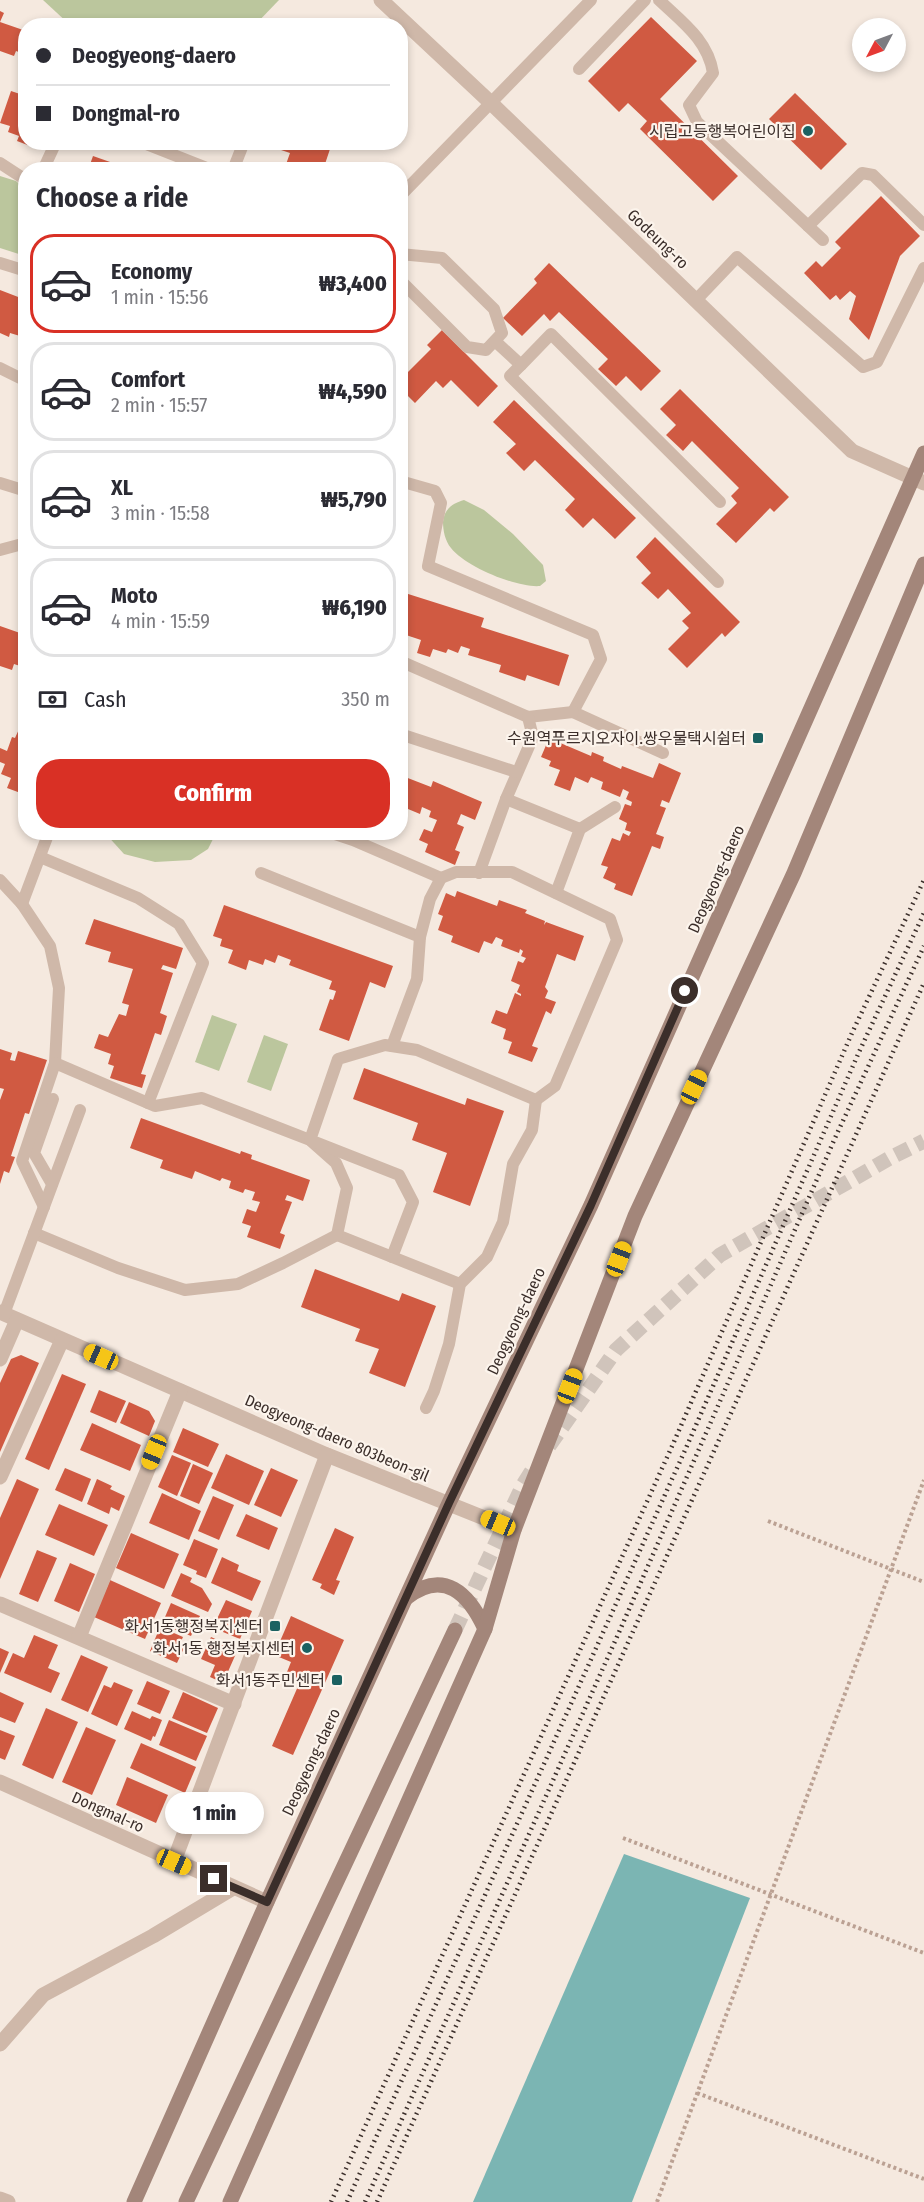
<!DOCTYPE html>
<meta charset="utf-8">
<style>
:root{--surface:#fff;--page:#f7f7f7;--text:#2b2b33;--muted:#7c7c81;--line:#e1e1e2;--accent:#d93025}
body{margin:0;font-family:"Fira Sans Condensed","Noto Sans KR",sans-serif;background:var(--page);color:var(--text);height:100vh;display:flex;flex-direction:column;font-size:22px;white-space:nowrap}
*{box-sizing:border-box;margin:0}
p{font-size:20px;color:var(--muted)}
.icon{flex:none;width:33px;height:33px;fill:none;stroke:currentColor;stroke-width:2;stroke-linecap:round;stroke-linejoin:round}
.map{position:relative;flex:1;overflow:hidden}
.sheet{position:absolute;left:18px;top:162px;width:390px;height:678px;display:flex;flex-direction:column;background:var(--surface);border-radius:24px;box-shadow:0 3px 9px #0003}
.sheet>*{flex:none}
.hud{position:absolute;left:18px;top:18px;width:390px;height:132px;border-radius:24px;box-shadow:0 3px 9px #0003;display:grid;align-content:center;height:132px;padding:0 18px;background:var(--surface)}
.needle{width:39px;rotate:229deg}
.fabs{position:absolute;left:852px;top:18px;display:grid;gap:12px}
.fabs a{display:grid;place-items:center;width:54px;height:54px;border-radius:50%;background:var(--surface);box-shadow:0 3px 9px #0003;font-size:30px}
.end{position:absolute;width:27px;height:27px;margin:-14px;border:8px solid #3b2e2a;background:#fff;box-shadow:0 0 0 3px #fff}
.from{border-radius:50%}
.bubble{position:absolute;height:42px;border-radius:21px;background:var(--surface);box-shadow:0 3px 9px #0003;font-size:20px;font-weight:800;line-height:42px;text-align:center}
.car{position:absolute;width:18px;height:36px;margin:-18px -9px;border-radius:8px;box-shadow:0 0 4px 2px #0007;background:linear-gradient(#f5c518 24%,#345 0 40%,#f5c518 0 76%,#345 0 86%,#f5c518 0)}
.hud b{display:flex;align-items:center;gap:21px;height:57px;font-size:22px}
.hud b+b{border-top:2px solid var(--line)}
.hud i{width:15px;height:15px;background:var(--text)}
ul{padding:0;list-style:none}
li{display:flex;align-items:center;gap:18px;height:99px;margin:0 12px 9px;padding:0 6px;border:3px solid var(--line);border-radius:24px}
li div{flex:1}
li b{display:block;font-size:22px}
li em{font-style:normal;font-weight:800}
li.selected{border-color:var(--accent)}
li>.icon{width:54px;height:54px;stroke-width:1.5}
h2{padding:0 18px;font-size:27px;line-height:72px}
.pay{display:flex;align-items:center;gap:15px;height:66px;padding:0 18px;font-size:22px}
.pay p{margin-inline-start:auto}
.action{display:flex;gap:12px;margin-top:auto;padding:12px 18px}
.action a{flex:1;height:69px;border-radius:24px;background:var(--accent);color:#fff;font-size:24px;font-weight:800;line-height:69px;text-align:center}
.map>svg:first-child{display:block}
</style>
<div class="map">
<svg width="924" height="2202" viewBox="0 0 924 2202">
<rect width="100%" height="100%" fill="#f5e9df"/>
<g fill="#bbc69d">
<path d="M43 0H279L254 26 70 25Z"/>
<path d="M0 176 16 181 25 189V256L0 248Z"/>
<path d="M464 500 484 510 513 534 543 565 546 581 540 586C517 588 466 567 451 548 445 541 443 530 443 522 444 509 453 503 464 500Z"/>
<path d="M105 833H216L208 849 191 860 155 862 124 854Z"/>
<path d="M212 1015 237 1024 219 1071 195 1062Z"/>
<path d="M264 1035 288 1044 271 1091 247 1082Z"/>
</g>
<path fill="#7bb5b3" d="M624 1854 750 1898 632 2202H473Z"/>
<g fill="#d05a42">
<path d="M0 11 4 13 0 22 26 31V61L23 60 24 54 16 51 14 56 0 51Z"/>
<path d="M651 17 697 61 660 99 738 176 713 201 640 129 647 121 628 103 619 112 588 81Z"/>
<path d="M23 85 26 86V142H40L38 149 17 141 19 136 8 132 10 126 0 123 11 91 20 94Z"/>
<path d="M795 93 847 144 821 170 769 119Z"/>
<path d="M283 142 293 145 294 142H339L337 148 331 146 323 170H284L290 153 281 150Z"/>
<path d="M93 156 130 169V170H88Z"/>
<path d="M881 196 920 236 900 256 869 340 849 319 856 296 850 291 840 300 836 295 830 300 804 273 816 261 822 267 841 248 835 242Z"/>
<path d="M549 263 661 371 641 391 626 376 616 386 598 369 608 359 559 312 550 321 544 314 522 336 503 318 537 283 534 279Z"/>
<path d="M0 290 26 300V331L23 330 20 336 10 333 9 337 0 333Z"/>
<path d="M442 330 498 386 478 407 451 380 443 388 436 381 415 403 400 388V380L431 349 427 345Z"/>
<path d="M680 389 789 497 774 512 770 508 736 543 716 524 737 503 731 496 739 488 692 441 683 451 666 435 676 425 660 409Z"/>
<path d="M514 400 636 518 615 539 593 518 583 528 565 510 575 499 535 460 524 471 506 453 516 444 493 422Z"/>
<path d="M655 537 740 622 725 637 722 633 687 668 668 649 689 628 682 621 691 613 668 589 658 599 641 583 651 573 636 557Z"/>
<path d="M405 593 484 618 481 627 569 655 559 686 527 675 525 681 499 672 501 665 468 655 470 649 461 646 458 653 448 649 446 653 433 649 430 657 417 653 421 640 406 635 408 629 400 626V609Z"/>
<path d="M0 626 20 633 21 630 26 632V668L14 664 12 670 0 666Z"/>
<path d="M20 727 26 729V795L7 788 11 778 1 774 5 764 0 762V748L7 751 12 737 15 738Z"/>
<path d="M550 736 559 739 558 742 591 756 592 752 604 757 603 761 621 769 622 766 653 778 659 763 681 773 669 803 662 800 660 806 666 808 656 834 664 837 660 849 652 846 632 896 614 889 616 884 603 878 608 867 601 865 612 838 620 841 623 833 629 836 631 832 625 830 627 823 619 819 625 804 631 806 632 802 626 799 629 792 623 789 620 797 601 789 603 782 591 777 588 783 575 777 570 791 554 785 560 770 549 766 551 761 541 757Z"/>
<path d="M400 775 431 787 433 781 482 802 475 820 461 814 457 824 464 827 455 850 460 852 455 865 425 852 428 844 419 840 424 829 432 832 437 820 429 817 431 811 422 807 420 814 408 809 400 826Z"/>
<path d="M457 891 497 906 499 900 527 910 525 913 545 921 544 925 546 922 584 936 575 961 557 954 545 987 548 991 545 998 556 1002 551 1014 546 1011 532 1046 538 1048 532 1062 508 1053 512 1042 503 1039 506 1029 491 1023 496 1010 507 1014 515 993 521 996V994L517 992 520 985 511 981 518 961 523 963 526 958 521 956 523 951 520 949 519 953 501 946 503 940 496 937 492 944 484 941 479 953 451 942 453 936 438 930 443 916 438 914 446 893 455 897Z"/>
<path d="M224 905 393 966 385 988 370 982 349 1041 319 1030 330 999 333 1000 336 991 329 989 332 981 289 965 291 960 278 955 275 963 265 959 263 965 249 960 246 970 228 963 233 950 220 946 222 939 213 936Z"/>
<path d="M94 919 183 948 176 969 163 965 161 969 173 973 160 1013 167 1016 161 1035 155 1033 141 1074 146 1075 142 1088 110 1078 114 1066 108 1064 111 1054 94 1048 99 1034 108 1037 119 1014 126 1016 129 1005 122 1003 133 969 108 962 111 952 85 944Z"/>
<path d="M0 1049 12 1053 10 1060 15 1061 18 1051 47 1060 29 1114 25 1113 11 1156 15 1157 9 1173 4 1171 0 1184V1100L4 1089 0 1088Z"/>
<path d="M364 1068 465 1105 467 1098 504 1111 470 1206 433 1192 447 1153 412 1140 418 1123 353 1099Z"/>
<path d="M141 1118 240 1154 241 1151 252 1155 251 1159 310 1180 303 1201 287 1195 285 1200 292 1202 280 1233 285 1235 280 1249 247 1237 251 1226 242 1223 247 1209 256 1212 260 1202 252 1200 255 1192 245 1189 243 1193 229 1188 231 1181 222 1178 220 1181 195 1171 192 1179 160 1168 163 1160 130 1148Z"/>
<path d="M315 1269 399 1301 402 1293 436 1306 405 1387 369 1373 379 1349 355 1341 360 1329 301 1307Z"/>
<path d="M21 1355 39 1363 0 1452V1383L11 1359Z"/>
<path d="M62 1374 86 1384 49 1470 25 1459Z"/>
<path d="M99 1390 126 1401 116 1423 90 1412Z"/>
<path d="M129 1402 149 1411 155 1421 149 1436 120 1423Z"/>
<path d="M92 1423 141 1445 130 1471 80 1450Z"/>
<path d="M183 1428 219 1444 208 1467 173 1452Z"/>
<path d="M226 1454 264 1471 249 1505 211 1488Z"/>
<path d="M172 1455 191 1463 177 1496 158 1487Z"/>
<path d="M193 1464 213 1473 199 1504 180 1496Z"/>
<path d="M65 1468 91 1479 82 1502 55 1490Z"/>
<path d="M271 1468 298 1480 281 1517 254 1505Z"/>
<path d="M17 1479 39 1489 0 1579V1518Z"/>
<path d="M97 1479 112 1486 110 1489 125 1496 119 1511 111 1507 109 1514 87 1504Z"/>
<path d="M162 1493 201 1511 189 1540 149 1523Z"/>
<path d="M213 1496 234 1505 219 1540 198 1531Z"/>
<path d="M59 1504 108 1525 94 1556 45 1535Z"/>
<path d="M246 1514 278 1528 269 1550 236 1536Z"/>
<path d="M335 1528 354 1537 336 1580 340 1581 334 1595 320 1588 322 1584 312 1580Z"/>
<path d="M131 1533 179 1554 164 1589 116 1568Z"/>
<path d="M194 1539 218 1549 206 1578 196 1574 197 1571 183 1565Z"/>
<path d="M37 1550 57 1558 38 1602 19 1594Z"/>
<path d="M222 1557 239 1565 237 1571 261 1581 252 1601 211 1583Z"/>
<path d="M70 1563 95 1574 79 1612 54 1601Z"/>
<path d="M181 1573 192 1578 190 1582 202 1588 212 1604 208 1612 171 1596Z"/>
<path d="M110 1580 161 1603 145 1639 94 1617Z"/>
<path d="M226 1600 252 1611 240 1639 223 1632 225 1625 216 1621Z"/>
<path d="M171 1603 200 1616 191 1636 162 1624Z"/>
<path d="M291 1616 344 1640 293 1755 272 1746 299 1684 285 1677 291 1662 274 1655Z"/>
<path d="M160 1627 183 1637 179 1646 184 1648 177 1663 150 1651Z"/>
<path d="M34 1635 58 1645 48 1668 60 1673 51 1693 4 1673 13 1653 24 1658Z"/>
<path d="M211 1637 238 1649 223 1683 210 1677 215 1665 201 1659Z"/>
<path d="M0 1648 9 1652 0 1673Z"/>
<path d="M81 1655 108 1667 88 1712 61 1700Z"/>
<path d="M147 1681 170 1691 160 1714 137 1704Z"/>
<path d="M114 1682 133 1690 117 1726 91 1714 104 1685 111 1688Z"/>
<path d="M0 1692 24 1703 15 1723 0 1717Z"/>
<path d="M183 1692 218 1708 207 1733 172 1718Z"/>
<path d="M46 1708 78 1722 53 1779 22 1765Z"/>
<path d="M132 1711 150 1719 152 1716 162 1720 155 1737 153 1736 151 1741 124 1729Z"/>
<path d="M169 1720 207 1736 196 1761 159 1745Z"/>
<path d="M86 1727 116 1740 92 1795 62 1782Z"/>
<path d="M0 1730 15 1736 5 1760 0 1758Z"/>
<path d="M141 1743 196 1767 185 1793 130 1768Z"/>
<path d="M127 1777 168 1795 156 1823 116 1805Z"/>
</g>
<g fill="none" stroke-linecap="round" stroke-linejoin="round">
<g stroke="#d0c4bb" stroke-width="15" stroke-dasharray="15 8" stroke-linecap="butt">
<path d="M549 1446 616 1350 720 1255 890 1158 924 1141"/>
<path d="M455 1630 523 1485 535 1466"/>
</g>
<g stroke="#bba193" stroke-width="4" stroke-dasharray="3 3" stroke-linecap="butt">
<path d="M768 1521 924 1582"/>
<path d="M623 1838 924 1953"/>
<path d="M697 2093 924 2179"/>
<path d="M657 2202 924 1480"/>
</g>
<g stroke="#cfb8a9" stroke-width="12">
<path d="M659 0C682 22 708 40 713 73L689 105 697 122 823 240"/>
<path d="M579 69 645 0"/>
<path d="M141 142 212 170"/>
<path d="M0 163 26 180"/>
<path d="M43 170 56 142"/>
<path d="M233 170 244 142"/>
<path d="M400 196 591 0"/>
<path d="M808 226 862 173 873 175 924 225"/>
<path d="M400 254 442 258 494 309 502 333 486 350 467 347 401 281V254"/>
<path d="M0 263 26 271"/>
<path d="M696 300 737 257 863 367 877 362 924 268"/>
<path d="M495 341 521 365 510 376 718 582"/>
<path d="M521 365 551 334 720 502"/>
<path d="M0 368 26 381"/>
<path d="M400 481 435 491 441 503 428 566 593 635 601 659 573 712 663 753"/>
<path d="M0 483 26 491"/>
<path d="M0 550 26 543"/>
<path d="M400 661 528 717 573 712"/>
<path d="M528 717 533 737 506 799 580 829"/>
<path d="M400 734 516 772"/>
<path d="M329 832 353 840 441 878"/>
<path d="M40 857 138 898 179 924 203 963 148 1103"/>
<path d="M261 873 420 937 417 979 392 1046"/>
<path d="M479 873 506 799"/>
<path d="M0 880 22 904 50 946 59 988 55 1063 155 1106 202 1098 310 1140 336 1163 347 1188 337 1235 460 1284"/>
<path d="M556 893 580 829 615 807"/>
<path d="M22 904 49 832"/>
<path d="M52 1184 34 1153 53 1099"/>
<path d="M44 1207 22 1161 55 1063"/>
<path d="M34 1233 118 1268 185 1290 238 1284 283 1263 337 1235"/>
<path d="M392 1257 413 1202 399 1175 310 1140 338 1059 385 1045 417 1050 536 1100 555 1086 617 940 610 919 512 872H456L441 878 430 899 420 937"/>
<path d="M4 1314 80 1110"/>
<path d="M426 1408 434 1391 449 1344 460 1284 487 1257 503 1222 513 1164 532 1130 536 1100"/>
</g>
<g stroke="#cfb8a9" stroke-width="15">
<path d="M0 1312 327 1455 514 1530"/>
<path d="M0 1359 17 1320"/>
<path d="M0 1477 62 1340"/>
<path d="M0 1604 234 1704"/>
<path d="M79 1637 180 1391"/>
<path d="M174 1861 327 1455"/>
<path d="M0 2044 43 1995 153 1936 233 1888"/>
<path d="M0 2199 8 2202"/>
</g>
<g stroke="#cfb8a9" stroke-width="15">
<path d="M381 0 491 103 852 451 924 483"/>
<path d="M0 1782 267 1902"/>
</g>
<g stroke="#a3867a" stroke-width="15">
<path d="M406 1598C444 1568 469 1594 485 1629"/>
<path d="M134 2202 267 1902 449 1503 591 1205 924 453"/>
<path d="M186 2202 455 1630"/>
<path d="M230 2202 485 1629 514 1530 635 1216 794 873 924 564"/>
</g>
<g stroke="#3b2e2a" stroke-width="4.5" stroke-dasharray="1.5 4.5" stroke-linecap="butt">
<path d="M331 2202 673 1444 852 1033 924 880"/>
<path d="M347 2202 686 1448 859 1052 924 913"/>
<path d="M365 2202 620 1630 835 1138 924 946"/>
<path d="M377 2202 924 983"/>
</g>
</g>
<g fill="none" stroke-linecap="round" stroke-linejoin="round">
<path stroke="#3b2e2a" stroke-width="8" d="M214 1879 267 1902 449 1503 591 1205 685 991"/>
</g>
<g fill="#1b6161" stroke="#fcf4ec" stroke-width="2">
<circle cx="808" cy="131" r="6"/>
<rect x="752" y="732" width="12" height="12" rx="3"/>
<rect x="269" y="1620" width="12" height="12" rx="3"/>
<circle cx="307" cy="1648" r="6"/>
<rect x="331" y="1674" width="12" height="12" rx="3"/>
</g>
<g text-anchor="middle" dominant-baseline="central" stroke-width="4.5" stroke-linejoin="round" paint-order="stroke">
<g font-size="16" fill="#3b2e2a" stroke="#fcf4ec" text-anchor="end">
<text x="796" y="131">시립고등행복어린이집</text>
<text x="746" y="738">수원역푸르지오자이.쌍우물택시쉼터</text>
<text x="263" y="1626">화서1동행정복지센터</text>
<text x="295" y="1648">화서1동 행정복지센터</text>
<text x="325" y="1680">화서1동주민센터</text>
</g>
<g font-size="16" fill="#3b2e2a" stroke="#fcf4ec">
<text transform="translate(658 239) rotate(44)">Godeung-ro</text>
<text transform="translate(716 879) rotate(-66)">Deogyeong-daero</text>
<text transform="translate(516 1321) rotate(-65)">Deogyeong-daero</text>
<text transform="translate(337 1438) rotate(23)">Deogyeong-daero 803beon-gil</text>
<text transform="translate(311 1762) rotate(-65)">Deogyeong-daero</text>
<text transform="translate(108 1812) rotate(24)">Dongmal-ro</text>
</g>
</g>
</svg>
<div class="fabs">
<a><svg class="needle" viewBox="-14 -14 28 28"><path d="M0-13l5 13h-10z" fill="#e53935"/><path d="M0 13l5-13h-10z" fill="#7c7c81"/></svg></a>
</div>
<i class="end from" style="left:685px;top:991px"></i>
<i class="end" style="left:214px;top:1879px"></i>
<div class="bubble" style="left:165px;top:1792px;width:99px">1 min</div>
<i class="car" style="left:694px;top:1087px;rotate:25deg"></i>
<i class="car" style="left:619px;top:1259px;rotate:21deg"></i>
<i class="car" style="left:101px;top:1357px;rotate:294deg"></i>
<i class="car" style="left:570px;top:1386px;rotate:21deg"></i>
<i class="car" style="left:154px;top:1452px;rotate:202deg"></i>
<i class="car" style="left:498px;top:1523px;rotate:293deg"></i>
<i class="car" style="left:174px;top:1862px;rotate:114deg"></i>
<div class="hud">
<b><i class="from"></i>Deogyeong-daero</b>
<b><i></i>Dongmal-ro</b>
</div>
<section class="sheet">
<h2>Choose a ride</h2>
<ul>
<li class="selected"><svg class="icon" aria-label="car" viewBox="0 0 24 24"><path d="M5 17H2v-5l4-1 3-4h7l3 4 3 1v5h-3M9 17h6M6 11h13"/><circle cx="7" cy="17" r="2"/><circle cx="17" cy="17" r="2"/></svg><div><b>Economy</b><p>1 min · 15:56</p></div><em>₩3,400</em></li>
<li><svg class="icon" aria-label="car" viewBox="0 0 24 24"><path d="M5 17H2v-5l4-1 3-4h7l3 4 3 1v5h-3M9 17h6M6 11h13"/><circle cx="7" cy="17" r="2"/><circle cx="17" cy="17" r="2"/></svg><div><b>Comfort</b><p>2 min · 15:57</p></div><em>₩4,590</em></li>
<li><svg class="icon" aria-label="car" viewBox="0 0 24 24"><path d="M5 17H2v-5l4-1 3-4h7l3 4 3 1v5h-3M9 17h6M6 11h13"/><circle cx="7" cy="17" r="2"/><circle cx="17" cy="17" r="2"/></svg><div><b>XL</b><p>3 min · 15:58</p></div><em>₩5,790</em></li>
<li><svg class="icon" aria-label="car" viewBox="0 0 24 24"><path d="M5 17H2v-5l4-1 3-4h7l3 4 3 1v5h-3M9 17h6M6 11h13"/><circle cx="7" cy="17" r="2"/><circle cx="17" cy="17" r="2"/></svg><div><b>Moto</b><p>4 min · 15:59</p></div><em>₩6,190</em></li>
</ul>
<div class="pay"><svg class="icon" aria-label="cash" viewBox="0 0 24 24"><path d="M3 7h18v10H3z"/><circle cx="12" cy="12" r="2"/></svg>Cash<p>350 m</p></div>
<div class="action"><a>Confirm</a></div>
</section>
</div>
